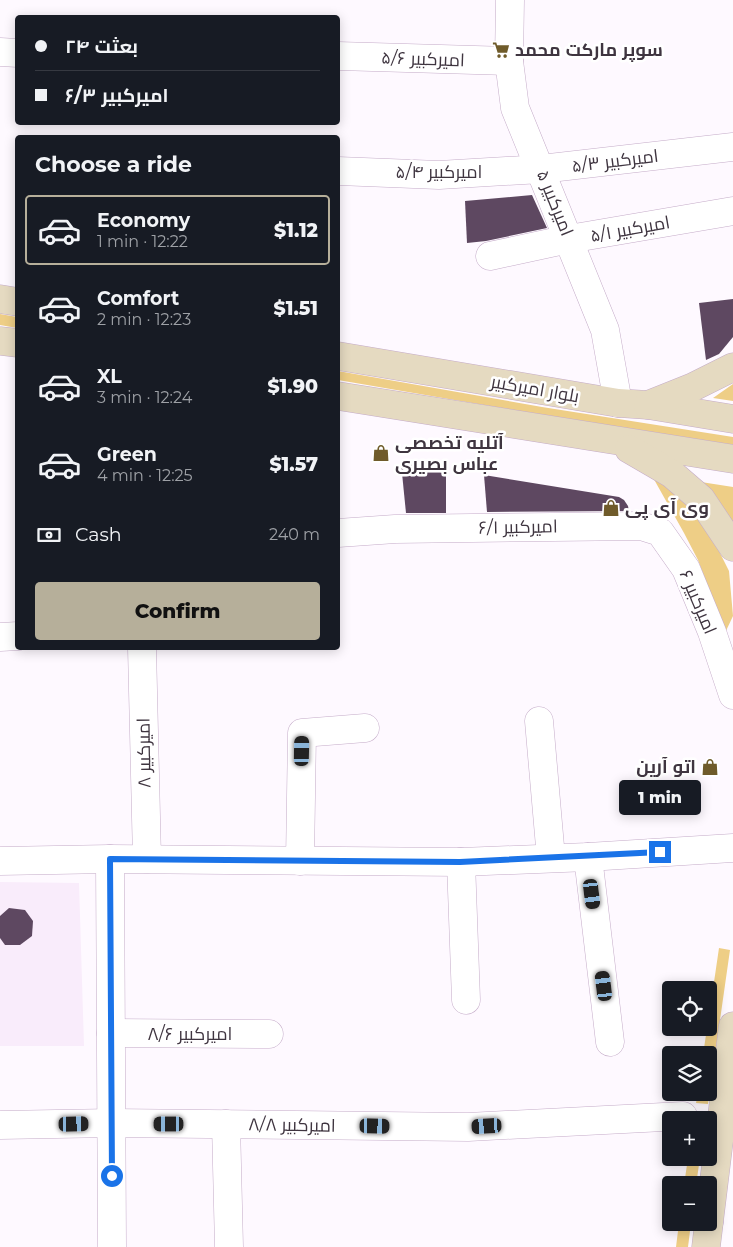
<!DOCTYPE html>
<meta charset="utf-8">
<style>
:root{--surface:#171b24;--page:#20242c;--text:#f1f3f6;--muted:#9ea1a6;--line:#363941;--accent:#b6af9a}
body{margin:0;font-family:Montserrat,Cairo,sans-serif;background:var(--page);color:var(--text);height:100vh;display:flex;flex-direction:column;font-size:19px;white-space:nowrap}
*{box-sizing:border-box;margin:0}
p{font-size:16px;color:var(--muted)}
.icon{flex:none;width:28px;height:28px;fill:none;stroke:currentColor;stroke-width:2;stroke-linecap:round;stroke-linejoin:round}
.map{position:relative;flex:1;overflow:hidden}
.details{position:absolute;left:15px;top:135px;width:325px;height:515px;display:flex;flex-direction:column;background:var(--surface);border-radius:5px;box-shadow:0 2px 12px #0003}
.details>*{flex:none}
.guide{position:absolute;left:15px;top:15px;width:325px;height:110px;border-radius:5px;box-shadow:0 2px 12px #0003;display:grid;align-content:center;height:110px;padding:0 20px;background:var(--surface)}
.tools{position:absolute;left:662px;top:981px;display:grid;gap:10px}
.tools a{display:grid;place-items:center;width:55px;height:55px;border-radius:5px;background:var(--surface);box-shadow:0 2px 12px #0003;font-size:25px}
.end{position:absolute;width:22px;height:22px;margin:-11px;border:6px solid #1a73e8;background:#fff;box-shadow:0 0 0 2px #fff}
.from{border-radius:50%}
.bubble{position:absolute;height:35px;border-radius:5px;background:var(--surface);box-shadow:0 2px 12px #0003;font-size:16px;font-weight:800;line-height:35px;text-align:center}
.car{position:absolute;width:15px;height:30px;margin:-15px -8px;border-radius:6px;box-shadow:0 0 4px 1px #0007;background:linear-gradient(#222 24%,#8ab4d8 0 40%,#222 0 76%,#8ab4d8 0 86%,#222 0)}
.guide b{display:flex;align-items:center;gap:18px;height:48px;font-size:19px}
.guide b+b{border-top:1px solid var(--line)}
.guide i{width:12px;height:12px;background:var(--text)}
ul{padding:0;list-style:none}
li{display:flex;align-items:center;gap:15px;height:70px;margin:0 10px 8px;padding:0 10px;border:2px solid transparent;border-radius:5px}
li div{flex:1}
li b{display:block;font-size:19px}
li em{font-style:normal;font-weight:800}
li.on{border-color:var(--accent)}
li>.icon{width:45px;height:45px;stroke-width:1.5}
h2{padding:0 20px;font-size:22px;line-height:60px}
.pay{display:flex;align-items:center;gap:12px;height:55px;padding:0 20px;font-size:19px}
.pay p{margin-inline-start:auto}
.button{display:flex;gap:10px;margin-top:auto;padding:10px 20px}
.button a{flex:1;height:58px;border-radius:5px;background:var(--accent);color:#111;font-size:20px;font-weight:800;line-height:58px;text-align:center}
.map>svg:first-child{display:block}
</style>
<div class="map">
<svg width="733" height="1247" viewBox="0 0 733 1247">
<rect width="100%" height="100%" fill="#fef9ff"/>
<path fill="#f9ecfb" d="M0 882 79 883 84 1046H0Z"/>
<g fill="#eece86">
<path d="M0 314 17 317V328L0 325Z"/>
<path d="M338 371 542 407 733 437V448L338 380Z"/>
<path d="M733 384V401L713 398Z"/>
<path d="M651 474 683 498 695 512 714 541 729 571 733 616 725 633 698 560 684 533Z"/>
<path d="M701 482 733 487V525Z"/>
<path d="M719 948 730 950 708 1104 696 1103 698 1093 709 1092V1055H703L707 1028H709V1016Z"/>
<path d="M688 1158H700L696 1185H684Z"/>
<path d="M679 1223H691L688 1247H676Z"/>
</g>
<g fill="#5e4861">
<path d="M532 195 547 228 486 241 467 243 465 201Z"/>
<path d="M733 299V337L719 354 706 360 699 303Z"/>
<path d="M401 463 446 469V513H406Z"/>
<path d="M484 475 619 497 624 500 628 506 629 511 487 512Z"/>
<path d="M9 908 25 910 33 921 32 936 20 945H5L0 938V916Z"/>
</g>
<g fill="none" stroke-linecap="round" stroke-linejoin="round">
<g stroke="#c5acc9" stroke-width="29">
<g id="street">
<path d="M510 0 509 61 515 108 605 330 618 403"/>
<path d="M0 52 18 53"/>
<path d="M338 56 509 61"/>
<path d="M338 171 439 175 541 169 733 147"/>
<path d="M490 256 569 239 733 211"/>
<path d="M338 533 395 529 641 526 660 532 686 569 712 632 733 695"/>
<path d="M0 637 18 636"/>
<path d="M142 648 147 859"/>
<path d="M539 721 551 858"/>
<path d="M588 857 610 1042"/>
<path d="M110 859 112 1247"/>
<path d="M0 861 110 859 461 862 588 857 733 848"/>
<path d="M300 861 302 733 365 728"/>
<path d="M461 862 466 1000"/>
<path d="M111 1033 269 1034"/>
<path d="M226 1124 229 1247"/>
<path d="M0 1125 112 1123 468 1127 683 1116"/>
</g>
</g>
<g stroke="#c5acc9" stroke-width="29">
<g id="secondary">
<path d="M0 299 18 302"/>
<path d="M0 341 18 343"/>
<path d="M338 356 618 403 648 405 733 419"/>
<path d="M338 396 733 459"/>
<path d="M648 405 693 387 733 367"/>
<path d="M629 449 672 474 701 499 733 547"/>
<path d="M709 1222 733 1026"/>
<path d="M706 1247 709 1222"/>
</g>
</g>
<use href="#street" stroke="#fff" stroke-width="28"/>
<use href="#secondary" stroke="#e5dac1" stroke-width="28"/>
</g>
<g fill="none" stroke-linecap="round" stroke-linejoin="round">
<path stroke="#1a73e8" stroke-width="6" d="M112 1176 110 859 460 862 660 852"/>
</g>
<defs>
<g id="supermarket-bare" transform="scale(1.35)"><path d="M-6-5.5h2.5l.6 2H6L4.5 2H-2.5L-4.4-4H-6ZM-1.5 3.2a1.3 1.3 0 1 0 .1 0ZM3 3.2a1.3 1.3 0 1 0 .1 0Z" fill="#6f5b2a" stroke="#fff" stroke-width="2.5" paint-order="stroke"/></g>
<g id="shop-bare" transform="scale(1.35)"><path d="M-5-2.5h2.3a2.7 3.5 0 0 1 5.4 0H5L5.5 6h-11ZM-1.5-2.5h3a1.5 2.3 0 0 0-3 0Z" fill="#6f5b2a" stroke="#fff" stroke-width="2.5" paint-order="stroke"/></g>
</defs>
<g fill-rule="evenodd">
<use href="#supermarket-bare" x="501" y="50"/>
<use href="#shop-bare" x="381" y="453"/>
<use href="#shop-bare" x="611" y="508"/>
<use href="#shop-bare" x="710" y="767"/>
</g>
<g text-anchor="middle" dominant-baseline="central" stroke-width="5" stroke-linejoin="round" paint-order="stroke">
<g font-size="18" font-weight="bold" fill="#3f3540" stroke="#fff" text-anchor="start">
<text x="515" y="50">سوپر مارکت محمد</text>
<text x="395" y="443">آتلیه تخصصی<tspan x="395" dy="21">عباس بصیری</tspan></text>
<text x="625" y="508">وی آی پی</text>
<text x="696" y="767" text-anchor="end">اتو آرین</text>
</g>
<g font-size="18" fill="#3f3540" stroke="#fff">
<text transform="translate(423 59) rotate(2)">امیرکبیر ۵/۶</text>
<text transform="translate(615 161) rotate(-7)">امیرکبیر ۵/۳</text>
<text x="439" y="172">امیرکبیر ۵/۴</text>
<text transform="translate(555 203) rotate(68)">امیرکبیر ۵</text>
<text transform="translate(630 229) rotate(-10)">امیرکبیر ۵/۱</text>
<text transform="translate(535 389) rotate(10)">بلوار امیرکبیر</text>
<text transform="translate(518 527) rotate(-1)">امیرکبیر ۶/۱</text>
<text transform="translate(698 602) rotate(67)">امیرکبیر ۶</text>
<text transform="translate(144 753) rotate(-91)">امیرکبیر ۸</text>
<text x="190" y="1034">امیرکبیر ۸/۶</text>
<text transform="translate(292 1125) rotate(1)">امیرکبیر ۸/۸</text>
</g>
</g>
</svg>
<div class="tools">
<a><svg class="icon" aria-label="locate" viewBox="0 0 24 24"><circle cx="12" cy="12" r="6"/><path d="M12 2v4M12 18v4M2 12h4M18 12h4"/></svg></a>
<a><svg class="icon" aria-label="layers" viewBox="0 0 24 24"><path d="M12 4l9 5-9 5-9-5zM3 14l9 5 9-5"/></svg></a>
<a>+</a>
<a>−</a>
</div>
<i class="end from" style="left:112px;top:1176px"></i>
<i class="end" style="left:660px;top:852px"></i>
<div class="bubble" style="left:619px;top:780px;width:82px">1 min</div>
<i class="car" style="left:302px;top:751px;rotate:1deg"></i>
<i class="car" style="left:592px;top:894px;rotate:173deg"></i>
<i class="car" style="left:604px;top:986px;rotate:353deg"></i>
<i class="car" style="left:74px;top:1124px;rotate:89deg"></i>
<i class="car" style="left:169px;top:1124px;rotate:270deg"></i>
<i class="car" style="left:375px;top:1126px;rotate:91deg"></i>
<i class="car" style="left:487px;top:1126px;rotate:267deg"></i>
<div class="guide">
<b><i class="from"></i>بعثت ۲۴</b>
<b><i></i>امیرکبیر ۶/۳</b>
</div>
<section class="details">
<h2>Choose a ride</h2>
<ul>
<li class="on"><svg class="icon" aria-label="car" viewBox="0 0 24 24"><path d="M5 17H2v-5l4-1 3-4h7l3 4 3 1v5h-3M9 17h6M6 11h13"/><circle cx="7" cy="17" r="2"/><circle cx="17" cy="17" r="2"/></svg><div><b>Economy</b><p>1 min · 12:22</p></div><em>$1.12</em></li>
<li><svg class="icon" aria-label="car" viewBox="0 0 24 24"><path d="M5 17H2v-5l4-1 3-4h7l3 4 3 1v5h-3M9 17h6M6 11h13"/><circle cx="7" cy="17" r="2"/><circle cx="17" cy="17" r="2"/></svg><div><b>Comfort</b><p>2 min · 12:23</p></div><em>$1.51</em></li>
<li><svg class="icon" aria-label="car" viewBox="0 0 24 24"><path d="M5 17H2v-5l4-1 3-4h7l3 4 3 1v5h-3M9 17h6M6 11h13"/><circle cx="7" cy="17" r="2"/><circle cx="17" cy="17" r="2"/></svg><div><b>XL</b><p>3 min · 12:24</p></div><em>$1.90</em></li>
<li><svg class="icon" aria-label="car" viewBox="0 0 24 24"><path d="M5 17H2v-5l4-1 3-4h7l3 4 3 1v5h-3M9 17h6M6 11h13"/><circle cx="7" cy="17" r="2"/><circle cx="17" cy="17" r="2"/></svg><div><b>Green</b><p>4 min · 12:25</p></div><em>$1.57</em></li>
</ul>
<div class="pay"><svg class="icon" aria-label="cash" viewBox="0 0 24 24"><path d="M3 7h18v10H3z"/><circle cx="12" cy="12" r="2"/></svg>Cash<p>240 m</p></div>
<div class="button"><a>Confirm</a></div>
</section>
</div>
